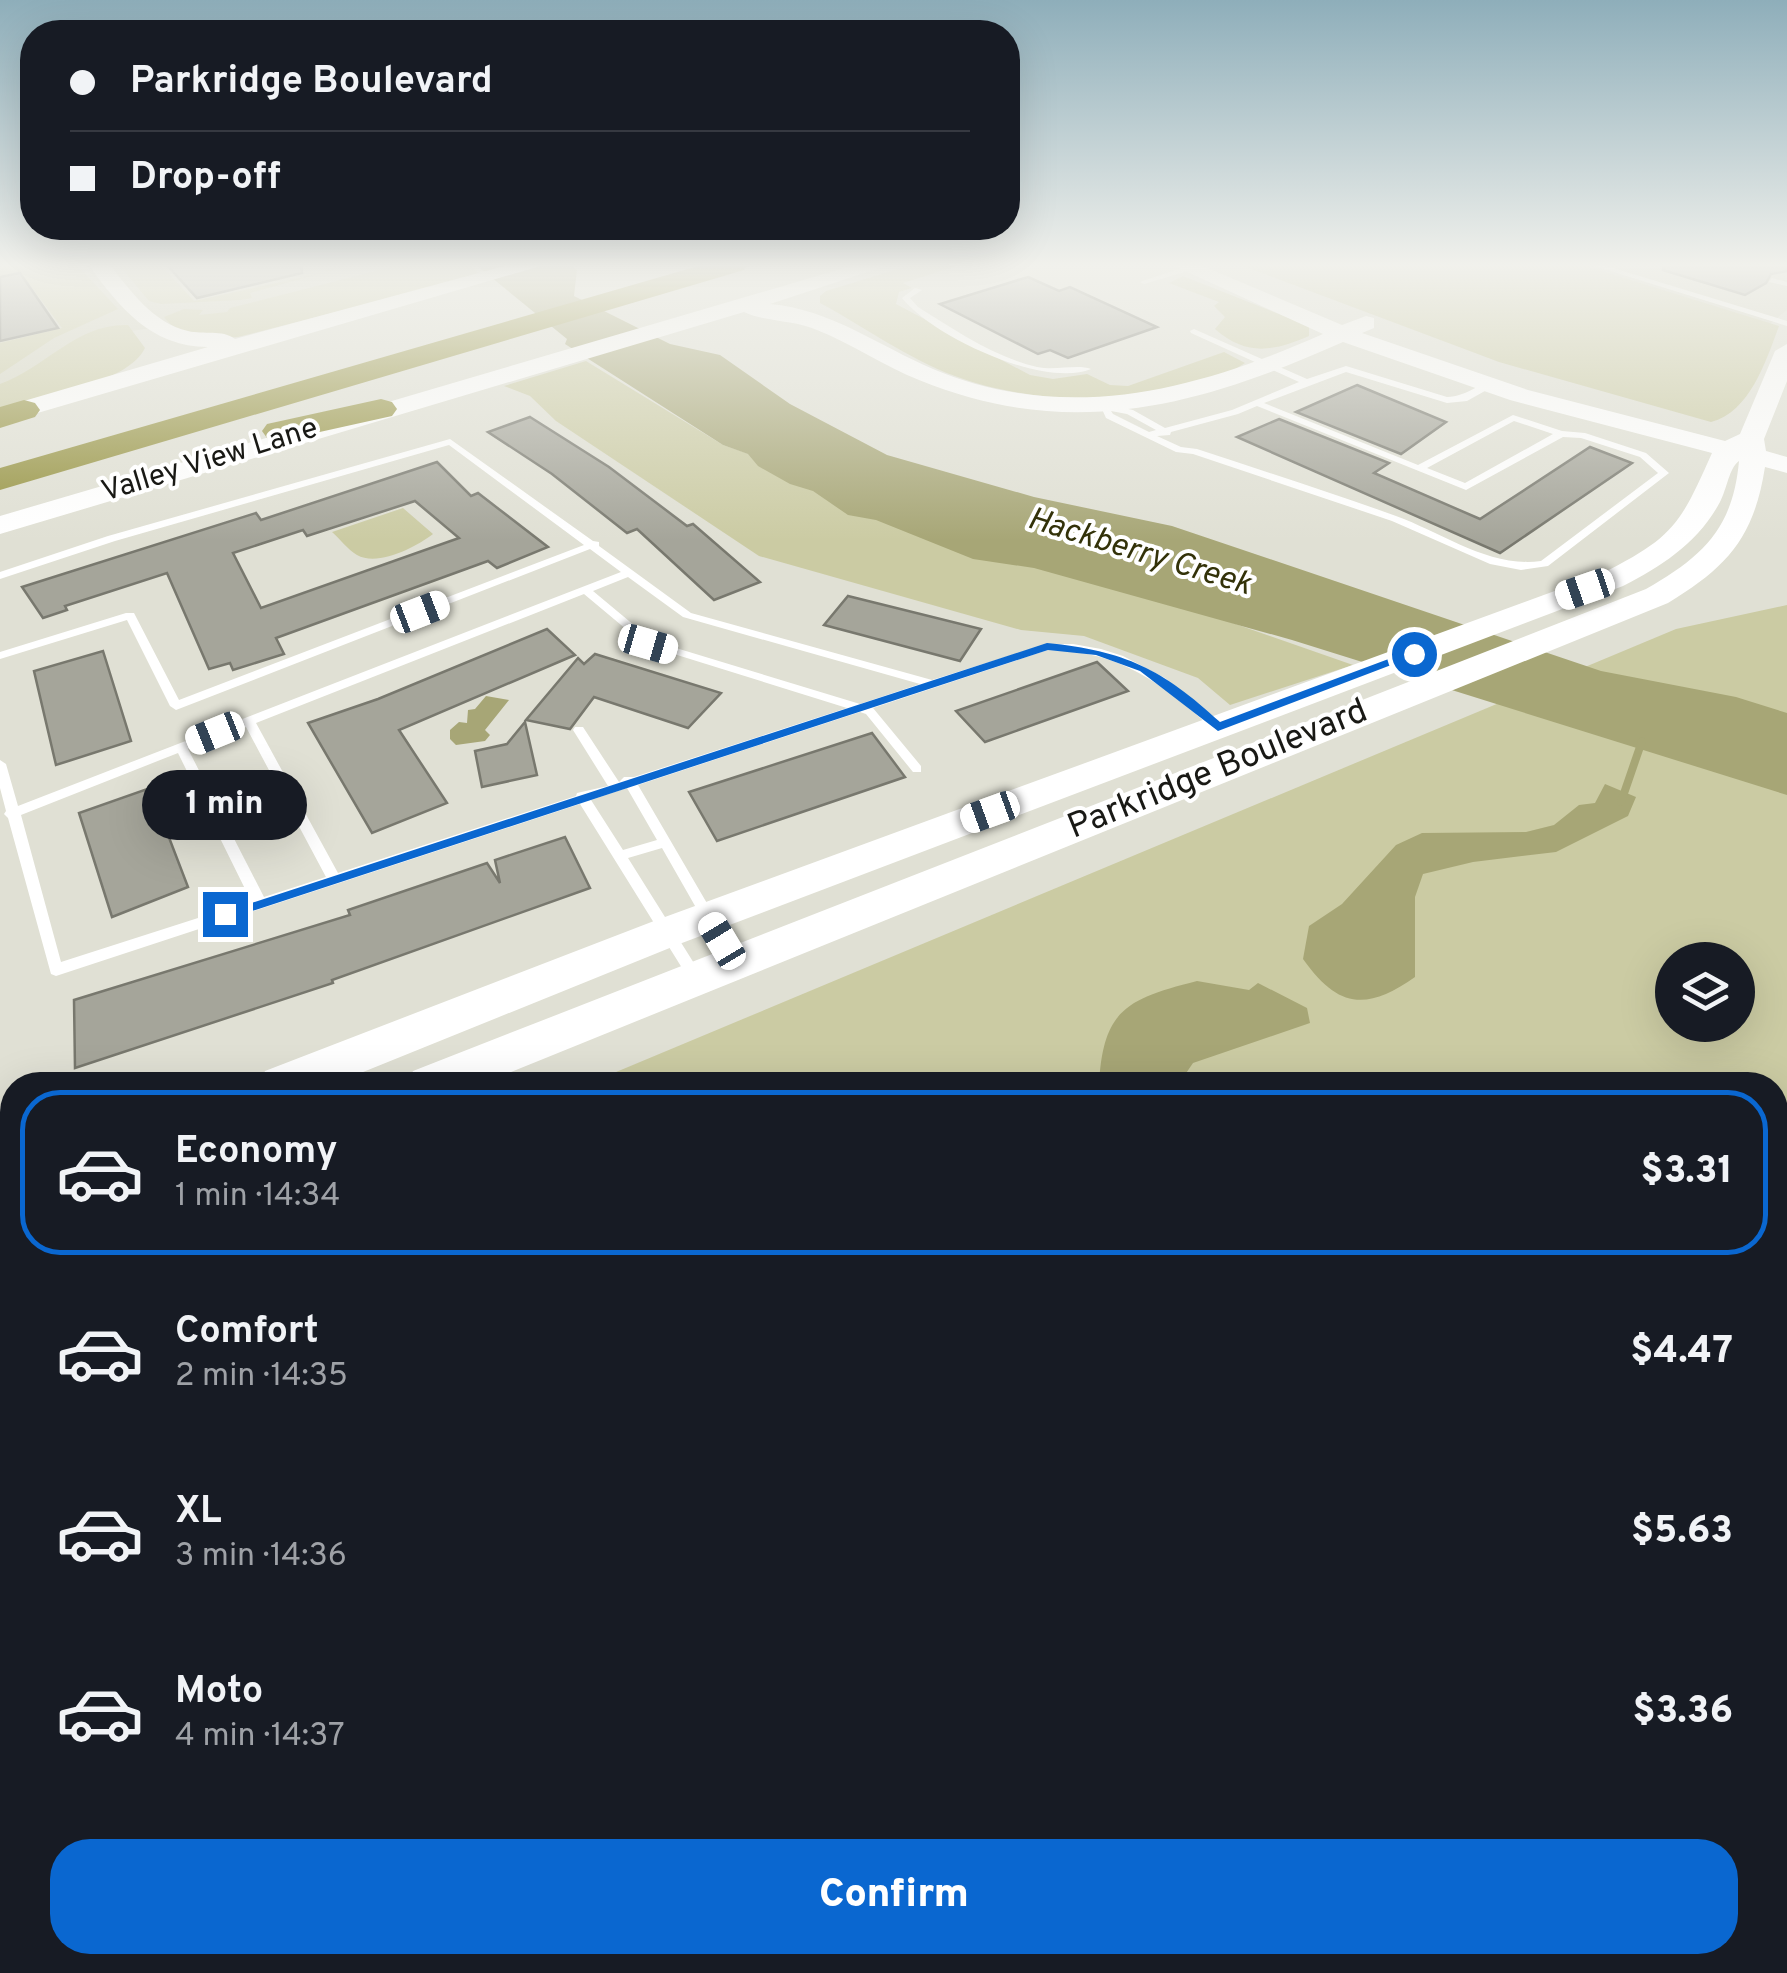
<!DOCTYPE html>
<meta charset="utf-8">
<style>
:root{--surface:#171b24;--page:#20242c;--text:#f1f3f6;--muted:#9ea1a6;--line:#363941;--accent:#0a67d0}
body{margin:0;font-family:Overpass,sans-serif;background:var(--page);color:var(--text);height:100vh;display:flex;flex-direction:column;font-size:38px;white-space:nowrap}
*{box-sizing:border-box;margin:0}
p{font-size:32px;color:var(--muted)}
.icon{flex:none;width:55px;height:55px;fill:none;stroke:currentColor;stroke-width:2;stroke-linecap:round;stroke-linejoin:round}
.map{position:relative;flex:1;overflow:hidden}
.details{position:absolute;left:0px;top:1072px;width:1788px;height:902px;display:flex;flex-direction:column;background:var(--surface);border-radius:40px 40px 0 0;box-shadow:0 10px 40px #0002}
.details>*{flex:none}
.hud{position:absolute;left:20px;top:20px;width:1000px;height:220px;border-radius:40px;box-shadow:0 10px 40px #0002;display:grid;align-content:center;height:220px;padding:0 50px;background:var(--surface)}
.buttons{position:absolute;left:1655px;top:942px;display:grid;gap:20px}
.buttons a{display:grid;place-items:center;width:100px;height:100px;border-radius:50%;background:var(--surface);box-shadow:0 10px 40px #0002;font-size:50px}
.end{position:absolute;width:45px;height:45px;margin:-22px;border:12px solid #0a67d0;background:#fff;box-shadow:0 0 0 5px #fff}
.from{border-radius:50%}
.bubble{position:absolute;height:70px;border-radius:35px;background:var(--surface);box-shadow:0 10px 40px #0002;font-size:32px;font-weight:800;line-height:70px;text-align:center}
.car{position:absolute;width:30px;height:60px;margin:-30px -15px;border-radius:12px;box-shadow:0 0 8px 2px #0007;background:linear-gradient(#fff 24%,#345 0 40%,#fff 0 76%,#345 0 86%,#fff 0)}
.hud b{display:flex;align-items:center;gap:35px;height:95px;font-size:38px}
.hud b+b{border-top:2px solid var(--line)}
.hud i{width:25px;height:25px;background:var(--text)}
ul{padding:18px 0 0;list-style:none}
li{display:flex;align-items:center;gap:30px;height:165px;margin:0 20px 15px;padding:0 30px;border:5px solid transparent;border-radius:40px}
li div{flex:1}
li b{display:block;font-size:38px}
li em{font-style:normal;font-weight:800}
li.selected{border-color:var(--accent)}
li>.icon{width:90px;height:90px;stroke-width:1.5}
.action{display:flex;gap:20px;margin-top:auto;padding:20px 50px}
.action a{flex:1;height:115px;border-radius:40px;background:var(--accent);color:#fff;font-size:40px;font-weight:800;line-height:115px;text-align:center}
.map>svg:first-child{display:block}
</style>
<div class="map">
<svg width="1787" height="1973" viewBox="0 0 1787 1973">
<rect width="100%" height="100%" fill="#e0e0d4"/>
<g fill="#d6d6c3">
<path d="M0 264H447L199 321 97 336 0 389Z"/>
<path d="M1565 264H1787V310L1766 327Z"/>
</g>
<g fill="#cbcba3" fill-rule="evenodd">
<path d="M24 264H76L118 309 54 338 0 374V343L62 328 21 273 0 277V268Z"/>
<path d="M118 264H160L194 301 326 272 325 269 354 264 250 293 252 298 240 300 161 304 149 301Z"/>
<path d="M403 264H470L480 275 238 337C211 339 181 340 164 317L184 309 203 310 199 315 227 312 230 308Z"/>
<path d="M914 264H963L903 283 912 288 899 292 896 304 1030 375 1053 379 1087 374 1110 385 1128 386 1224 352 1245 363C1174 412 1033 406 955 376 908 359 865 327 820 303V296L826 291Z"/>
<path d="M1238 264H1579L1779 326C1766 361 1750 412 1711 422L1499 362Z"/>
<path d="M1183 276 1309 326V336C1274 351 1247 357 1215 329L1225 317 1214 306 1219 302 1169 283Z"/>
<path d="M128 325 145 348C128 384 37 398 0 408V384C45 368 77 323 128 325Z"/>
<path d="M586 361 723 445 1353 665 1230 705 1198 678 1084 636 1021 630 759 556 556 421 530 396 504 386Z"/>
<path d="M403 508 433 534C416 547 378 567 357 555 348 550 340 539 332 532Z"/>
<path d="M1787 605V1280L1775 1282V1085H585L1676 629ZM1672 960H1738V1025H1672Z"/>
<path d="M12 1886V1962H947L949 1973H0V1894Z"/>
</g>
<g fill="#a7a676">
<path d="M475 264H569L577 270 574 296 670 344 720 355 790 404 887 455 1034 497 1172 526 1601 671 1736 697 1787 713V795L1292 640 1034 568 973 559 876 520 848 515 813 491 790 484 758 466 748 454 723 445 565 344 567 339Z"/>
<path d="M486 696 509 700 485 730 490 735 485 741 456 745 450 739V730L459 722 467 723 468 710 475 709Z"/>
<path d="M1605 784 1636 797 1628 816 1556 852 1473 862 1423 874 1415 897V977C1368 1010 1339 1010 1303 959L1309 926 1342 904 1396 845 1422 833 1526 832 1554 825 1579 805 1595 803Z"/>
<path d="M1197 981 1249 990 1258 983 1307 1008 1310 1023 1193 1063 1178 1085H1099C1103 1009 1127 999 1197 981Z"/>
<path d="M708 1962 812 1963 814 1973H705Z"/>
</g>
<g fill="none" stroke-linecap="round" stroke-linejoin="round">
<path stroke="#a7a676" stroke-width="8" d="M1621 802 1642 741"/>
</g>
<g fill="#a5a59a" stroke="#78786e" stroke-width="2.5" fill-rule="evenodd">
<path d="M166 264H301L302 273 197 298Z"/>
<path d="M1664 264H1787V271L1771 274 1766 283 1745 295 1663 270Z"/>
<path d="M20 273 58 328 0 341V277Z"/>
<path d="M1028 277 1059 291 1070 287 1157 327 1068 358 1050 350 1038 354 940 304Z"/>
<path d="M1357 385 1446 422 1401 454 1296 412Z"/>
<path d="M530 417 609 467 687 526 693 524 760 582 714 600 637 529 627 533 552 474 488 432Z"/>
<path d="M1279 419 1389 463 1374 473 1480 519 1590 447 1632 463 1500 553 1237 437Z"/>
<path d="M437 462 471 496 478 493 548 547 497 568 488 561 276 638 284 654 233 670 230 663 209 669 167 573 65 606 67 610 43 618 22 587 256 513 261 520ZM415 501 459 538 261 608 233 553 303 530 307 536Z"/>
<path d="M848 596 981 629 960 661 824 625Z"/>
<path d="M547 629 575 655 399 730 447 803 372 833 308 723 378 699Z"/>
<path d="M103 651 131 741 56 765 34 671Z"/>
<path d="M595 654 721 693 688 728 594 697 570 729 526 720 578 658 584 664Z"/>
<path d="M1097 662 1128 691 985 742 956 711Z"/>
<path d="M525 722 537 775 482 787 475 751 507 744Z"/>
<path d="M872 733 905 777 717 841 689 792Z"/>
<path d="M150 788 188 887 112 917 79 813Z"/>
<path d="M565 837 590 888 332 980 333 983 75 1068 74 1000 350 915 348 910 487 863 500 883 495 860Z"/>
</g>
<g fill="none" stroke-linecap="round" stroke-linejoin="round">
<g fill="#fff" fill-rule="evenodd">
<path d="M1588 264H1600L1787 321V326Z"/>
<path d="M1188 266 1191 270 1144 284 1140 282Z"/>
<path d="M1772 278 1787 282V286L1769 282Z"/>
<path d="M915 288 922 290 910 298 918 307C955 330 994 357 1037 367 1055 371 1077 364 1091 369 1044 389 932 336 902 298Z"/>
<path d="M1194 329 1307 379 1346 366 1447 397C1468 396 1476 384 1492 383V387L1467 401 1447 403 1346 372 1264 403 1418 465 1513 415 1562 431 1585 433 1646 453 1669 473 1548 566 1521 570 1490 564 1392 521 1193 454 1176 452 1106 418 1101 407 1105 404 1133 410 1165 428 1232 410 1299 382 1191 333 1190 331ZM1257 406 1466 490 1563 437 1581 438 1640 457 1658 473 1541 561C1489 568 1443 533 1396 516 1330 492 1263 471 1197 449L1181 447 1157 436 1170 435 1171 432 1238 414ZM1111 411 1127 414 1156 430 1149 432 1113 414ZM1514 421 1553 434 1465 483 1427 468Z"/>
<path d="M450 439 593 541 599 542V546L691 613 932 680 1047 644H1073L1101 649 1123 656 1165 678 1224 727 1218 731 1214 730C1161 683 1121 651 1048 650L873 708 921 766V772H913L866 714 860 712 638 785 743 965 741 969H731L662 848 628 858 702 976 704 980 702 984H692L580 804 56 976 51 974 8 818 4 814 6 811 0 788V760L6 764 18 806 621 572 590 549 176 710 170 706 127 620 0 659V652L126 613H134L179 700 584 545 449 445 115 541 0 579V572L108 536ZM628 577 683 617 920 684 860 704 653 641 593 591ZM584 594 645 645 847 708 634 777H624L619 782 583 727H575L573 730 608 786 577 793 576 796 338 873 256 723ZM246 727 326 877 264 897 188 749ZM178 753 251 901 61 962 21 815ZM627 788 657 840 623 850 591 800Z"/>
</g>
<g fill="#fff" fill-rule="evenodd">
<path d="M0 1480 12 1486V1648L0 1643Z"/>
<path d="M1787 1710V1757L1775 1762V1715Z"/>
<path d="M12 1726V1852L0 1857V1731Z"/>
<path d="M1317 1962H1368L1371 1973H1319Z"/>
</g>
<g fill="#fff" fill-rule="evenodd">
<path d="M88 264H109C131 291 153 323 188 331 204 335 222 329 235 339L512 264H547L0 424V408L208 347C151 347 119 307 88 264Z"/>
<path d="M858 264H892L770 304C830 309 879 346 933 369 1067 425 1196 390 1323 334L1170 264H1198L1342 325 1366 316 1374 318V328L1362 333 1528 390 1725 441 1740 434 1775 351 1787 344V381L1764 439 1766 451 1787 457V473L1765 467C1754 538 1727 567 1668 603L479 1085H406L413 1071 1646 589C1702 557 1733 529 1739 461 1729 468 1727 489 1720 502 1698 543 1662 566 1623 586L682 943 331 1085H258L265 1071 654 921 1601 574C1674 537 1680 525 1712 453L1510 400 1343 342C1199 406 1071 442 919 380 884 366 852 344 817 330 794 320 765 322 744 312L0 534V516Z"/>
<path d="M12 1169V1213L0 1218V1174Z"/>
<path d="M12 1227V1275L0 1280V1232Z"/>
</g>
<g fill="#979443" fill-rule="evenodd">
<path d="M705 264H748L744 270 0 490V468Z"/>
<path d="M381 399 392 402 397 409 392 416 279 441 267 438 262 431 267 424Z"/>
<path d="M24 400 35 403 40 410 35 417 0 428V407Z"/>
</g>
</g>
<linearGradient id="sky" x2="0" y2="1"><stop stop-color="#8eaeba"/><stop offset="0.49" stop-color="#f1f1ec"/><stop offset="1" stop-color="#f1f1ec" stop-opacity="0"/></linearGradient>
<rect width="1787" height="541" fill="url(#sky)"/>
<path fill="#0a67d0" d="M1047 643C1126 651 1162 669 1220 722L1410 651 1420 654 1218 731 1140 671 1096 655 1048 650 231 918 218 914Z"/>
<g text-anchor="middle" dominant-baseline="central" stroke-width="8" stroke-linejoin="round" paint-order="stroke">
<g font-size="30" fill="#191915" stroke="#fff">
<text transform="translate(210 461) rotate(-17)">Valley View Lane</text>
</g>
<g font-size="32" font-style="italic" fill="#333209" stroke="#fff">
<text transform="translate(1139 553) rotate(17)">Hackberry Creek</text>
</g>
<g font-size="35" fill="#191915" stroke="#fff">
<text transform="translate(1218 770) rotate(-22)">Parkridge Boulevard</text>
</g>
</g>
</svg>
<div class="buttons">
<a><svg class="icon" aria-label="layers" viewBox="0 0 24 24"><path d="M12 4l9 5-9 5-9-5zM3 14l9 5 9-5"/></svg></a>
</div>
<i class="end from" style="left:1414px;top:654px"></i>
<i class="end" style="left:225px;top:914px"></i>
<div class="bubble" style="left:142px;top:770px;width:165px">1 min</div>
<i class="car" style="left:1585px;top:589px;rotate:251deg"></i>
<i class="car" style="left:420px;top:612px;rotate:69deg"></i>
<i class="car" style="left:648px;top:644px;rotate:106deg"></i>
<i class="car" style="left:215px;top:733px;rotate:248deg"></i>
<i class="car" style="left:990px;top:812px;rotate:250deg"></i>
<i class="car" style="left:722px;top:941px;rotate:329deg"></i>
<div class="hud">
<b><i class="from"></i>Parkridge Boulevard</b>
<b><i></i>Drop-off</b>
</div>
<section class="details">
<ul>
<li class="selected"><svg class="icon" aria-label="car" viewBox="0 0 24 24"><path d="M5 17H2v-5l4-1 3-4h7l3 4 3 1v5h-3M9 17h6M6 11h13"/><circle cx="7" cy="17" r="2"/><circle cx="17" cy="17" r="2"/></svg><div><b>Economy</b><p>1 min · 14:34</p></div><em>$3.31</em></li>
<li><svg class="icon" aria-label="car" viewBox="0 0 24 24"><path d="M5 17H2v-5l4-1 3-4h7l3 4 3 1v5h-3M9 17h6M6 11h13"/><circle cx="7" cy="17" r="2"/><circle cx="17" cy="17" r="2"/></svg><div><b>Comfort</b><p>2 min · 14:35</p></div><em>$4.47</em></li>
<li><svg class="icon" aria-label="car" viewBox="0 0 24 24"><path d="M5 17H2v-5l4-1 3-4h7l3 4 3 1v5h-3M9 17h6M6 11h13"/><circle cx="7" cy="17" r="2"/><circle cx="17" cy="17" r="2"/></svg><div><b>XL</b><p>3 min · 14:36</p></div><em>$5.63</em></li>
<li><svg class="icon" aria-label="car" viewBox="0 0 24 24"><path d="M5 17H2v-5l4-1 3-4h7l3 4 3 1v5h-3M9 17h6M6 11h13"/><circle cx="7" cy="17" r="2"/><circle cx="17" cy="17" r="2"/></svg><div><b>Moto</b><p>4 min · 14:37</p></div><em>$3.36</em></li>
</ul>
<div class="action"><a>Confirm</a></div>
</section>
</div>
